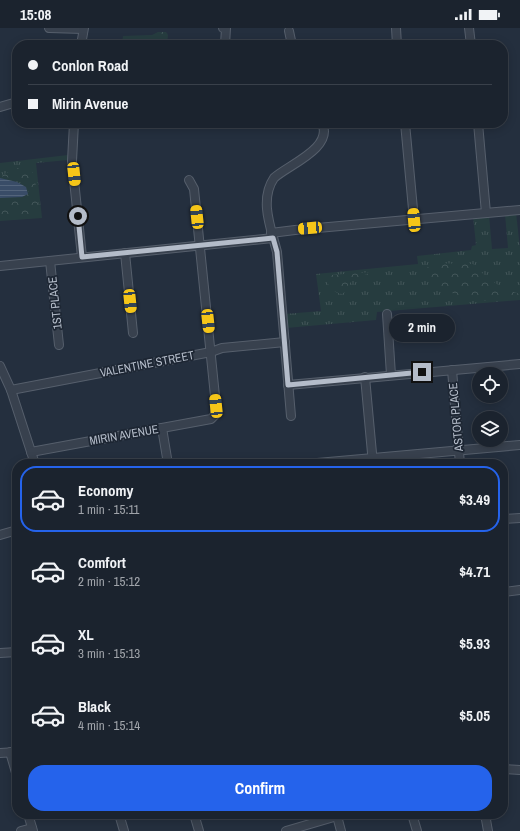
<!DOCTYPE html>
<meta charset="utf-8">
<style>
:root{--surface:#1b232e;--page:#282f3a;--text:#f1f3f6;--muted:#a0a4aa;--line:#39404a;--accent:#2563eb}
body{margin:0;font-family:"Archivo Narrow",sans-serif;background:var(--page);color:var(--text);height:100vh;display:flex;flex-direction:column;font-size:15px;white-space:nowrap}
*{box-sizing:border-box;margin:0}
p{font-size:13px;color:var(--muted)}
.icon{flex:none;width:22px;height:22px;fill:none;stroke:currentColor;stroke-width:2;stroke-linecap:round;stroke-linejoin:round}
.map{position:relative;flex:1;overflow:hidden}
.details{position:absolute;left:12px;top:431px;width:496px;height:360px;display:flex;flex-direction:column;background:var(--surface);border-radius:16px;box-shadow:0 2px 10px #0003,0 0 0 1px var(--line)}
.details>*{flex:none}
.guide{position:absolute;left:12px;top:12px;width:496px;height:88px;border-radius:16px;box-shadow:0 2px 10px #0003,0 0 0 1px var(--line);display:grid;align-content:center;height:88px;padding:0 16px;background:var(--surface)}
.controls{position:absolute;left:472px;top:339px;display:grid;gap:8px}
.controls a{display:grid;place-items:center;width:36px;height:36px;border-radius:50%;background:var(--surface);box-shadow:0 2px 10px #0003,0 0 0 1px var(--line);font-size:20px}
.end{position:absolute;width:18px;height:18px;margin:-9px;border:5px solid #b4bcc9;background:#111;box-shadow:0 0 0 2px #111}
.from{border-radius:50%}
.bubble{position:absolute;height:28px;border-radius:14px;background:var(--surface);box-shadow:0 2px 10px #0003,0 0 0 1px var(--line);font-size:13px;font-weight:700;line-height:28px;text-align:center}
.car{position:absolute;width:12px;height:24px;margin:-12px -6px;border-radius:5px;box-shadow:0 0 3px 1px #0007;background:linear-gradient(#f5c518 24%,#345 0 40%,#f5c518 0 76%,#345 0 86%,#f5c518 0)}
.guide b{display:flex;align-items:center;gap:14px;height:38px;font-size:15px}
.guide b+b{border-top:1px solid var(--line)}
.guide i{width:10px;height:10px;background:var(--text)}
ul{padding:7px 0 0;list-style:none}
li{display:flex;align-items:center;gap:12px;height:66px;margin:0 8px 6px;padding:0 8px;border:2px solid transparent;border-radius:16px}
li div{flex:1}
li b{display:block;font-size:15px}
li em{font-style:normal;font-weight:700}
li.on{border-color:var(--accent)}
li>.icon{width:36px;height:36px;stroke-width:1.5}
.button{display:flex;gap:8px;margin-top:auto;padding:8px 16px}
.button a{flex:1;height:46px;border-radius:16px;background:var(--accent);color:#fff;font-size:16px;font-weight:700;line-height:46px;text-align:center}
.status{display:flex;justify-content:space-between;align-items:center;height:28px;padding:0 20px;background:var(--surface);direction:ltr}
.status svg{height:11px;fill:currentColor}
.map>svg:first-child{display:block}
</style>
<div class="status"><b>15:08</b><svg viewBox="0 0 49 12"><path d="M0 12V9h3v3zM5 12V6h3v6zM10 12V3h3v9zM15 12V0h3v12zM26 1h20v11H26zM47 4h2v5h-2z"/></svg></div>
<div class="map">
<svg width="520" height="803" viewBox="0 0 520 803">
<defs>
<pattern id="grass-tufts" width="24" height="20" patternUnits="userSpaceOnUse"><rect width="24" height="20" fill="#263c3f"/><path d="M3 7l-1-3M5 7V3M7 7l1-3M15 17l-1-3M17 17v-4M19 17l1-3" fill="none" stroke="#435659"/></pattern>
<pattern id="forest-crowns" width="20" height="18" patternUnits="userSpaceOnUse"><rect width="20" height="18" fill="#263c3f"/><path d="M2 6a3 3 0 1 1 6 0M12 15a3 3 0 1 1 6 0" fill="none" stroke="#435659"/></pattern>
<pattern id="water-rules" width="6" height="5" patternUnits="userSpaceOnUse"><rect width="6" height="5" fill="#394c67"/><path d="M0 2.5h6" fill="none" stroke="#53647b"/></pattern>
</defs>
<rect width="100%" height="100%" fill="#242f3e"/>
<g fill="url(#grass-tufts)">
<path d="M68 127V132L36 135 42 190 0 193V135Z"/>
<path d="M516 185 520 220V272L377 284 376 292 286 300 285 286 321 283 316 246 418 236 417 228 471 222 472 218 476 217 473 188 489 187 492 221 508 220 505 186Z"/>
</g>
<g fill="url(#forest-crowns)">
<path d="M158 4H166L168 7 167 17H122L123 8 152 7Z"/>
<path d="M17 140 31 141 35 152 40 185 37 187 0 190V169H23L30 162 23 152 0 148Z"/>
<path d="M431 235 473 236C489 252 498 259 520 266V270L482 273 461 269 439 259 427 248V240Z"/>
<path d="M372 244C361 249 349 250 346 263L342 266C333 264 330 261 327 253L331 247Z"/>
</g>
<path fill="url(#water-rules)" d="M0 150 17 154 26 159 28 166 22 169 0 170Z"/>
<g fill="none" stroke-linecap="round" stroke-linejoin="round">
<g stroke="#565f6c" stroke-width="10">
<g id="minor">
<path d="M49 0 83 1"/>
<path d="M223 0H226L225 17"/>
<path d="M396 0 397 17"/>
<path d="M469 0 471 17"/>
<path d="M289 3 292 17"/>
<path d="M81 17 84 0"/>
<path d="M0 79 17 74"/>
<path d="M74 95 72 133 82 229"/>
<path d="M405 95 414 192"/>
<path d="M478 95 486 185"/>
<path d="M271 205 295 202 520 182"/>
<path d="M125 225 133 305"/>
<path d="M50 233 59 317"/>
<path d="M0 238 273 210"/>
<path d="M387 286 391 347"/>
<path d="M0 338 11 362 35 436"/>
<path d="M452 342 460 436"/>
<path d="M365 349 373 436"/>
<path d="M288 357 520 336"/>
<path d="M11 362 211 324 222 320 285 314"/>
<path d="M291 388 277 224C271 200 259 172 274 150 288 137 334 120 322 95"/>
<path d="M162 400 168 436"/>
<path d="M31 424 211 391 215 387 216 378 194 161 189 152"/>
<path d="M306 436 520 417"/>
<path d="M503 491 520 490"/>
<path d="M0 507 17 502"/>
<path d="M503 564 520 562"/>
<path d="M0 625 17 624"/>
<path d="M10 724 17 748"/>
<path d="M0 725 17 724"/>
<path d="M503 741 520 742"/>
<path d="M28 786 33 803"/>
<path d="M119 786 124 803"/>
<path d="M194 786 199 803"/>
<path d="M412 786 417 803"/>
<path d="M485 786 488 803"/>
<path d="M337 788 341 803"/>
<path d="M21 803 32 800"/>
<path d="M286 803 344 786"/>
</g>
</g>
<use href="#minor" stroke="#38414e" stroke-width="8"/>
</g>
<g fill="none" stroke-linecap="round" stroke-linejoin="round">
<path stroke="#b4bcc9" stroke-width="5" d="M78 188 82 229 273 210 277 224 288 357 422 344"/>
</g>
<g text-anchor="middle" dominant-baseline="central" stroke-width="3.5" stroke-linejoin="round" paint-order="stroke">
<g font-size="12" fill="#b4bcc9" stroke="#1d2633">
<text transform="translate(55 275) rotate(-96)">1ST PLACE</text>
<text transform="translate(147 336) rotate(-11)">VALENTINE STREET</text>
<text transform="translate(456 389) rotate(-95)">ASTOR PLACE</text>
<text transform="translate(124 407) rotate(-10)">MIRIN AVENUE</text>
</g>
</g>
</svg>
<div class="controls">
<a><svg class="icon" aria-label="locate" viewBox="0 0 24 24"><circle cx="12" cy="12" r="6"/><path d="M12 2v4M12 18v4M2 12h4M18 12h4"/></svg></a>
<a><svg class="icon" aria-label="layers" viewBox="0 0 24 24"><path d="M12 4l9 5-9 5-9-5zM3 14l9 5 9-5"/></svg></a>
</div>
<i class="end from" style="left:78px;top:188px"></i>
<i class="end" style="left:422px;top:344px"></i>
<div class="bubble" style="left:389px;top:286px;width:66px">2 min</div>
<i class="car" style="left:74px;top:146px;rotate:174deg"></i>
<i class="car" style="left:197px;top:189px;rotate:354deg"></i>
<i class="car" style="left:414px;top:192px;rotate:355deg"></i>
<i class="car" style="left:310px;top:200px;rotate:265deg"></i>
<i class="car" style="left:130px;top:273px;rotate:174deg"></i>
<i class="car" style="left:208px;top:293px;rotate:174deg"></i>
<i class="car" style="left:216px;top:378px;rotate:354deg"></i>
<div class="guide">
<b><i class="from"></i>Conlon Road</b>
<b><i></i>Mirin Avenue</b>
</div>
<section class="details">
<ul>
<li class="on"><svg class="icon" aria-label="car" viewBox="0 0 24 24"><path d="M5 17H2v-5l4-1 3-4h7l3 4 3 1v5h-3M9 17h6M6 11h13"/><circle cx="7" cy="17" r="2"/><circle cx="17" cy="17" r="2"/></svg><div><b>Economy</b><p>1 min · 15:11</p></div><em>$3.49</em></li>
<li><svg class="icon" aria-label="car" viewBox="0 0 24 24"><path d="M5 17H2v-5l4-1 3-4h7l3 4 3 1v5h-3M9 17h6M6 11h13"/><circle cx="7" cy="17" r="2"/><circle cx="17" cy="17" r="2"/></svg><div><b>Comfort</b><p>2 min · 15:12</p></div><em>$4.71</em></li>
<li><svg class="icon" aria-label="car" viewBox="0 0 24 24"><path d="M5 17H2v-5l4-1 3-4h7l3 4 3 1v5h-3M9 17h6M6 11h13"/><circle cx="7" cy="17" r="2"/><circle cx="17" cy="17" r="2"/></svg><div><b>XL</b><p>3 min · 15:13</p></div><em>$5.93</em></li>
<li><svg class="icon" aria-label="car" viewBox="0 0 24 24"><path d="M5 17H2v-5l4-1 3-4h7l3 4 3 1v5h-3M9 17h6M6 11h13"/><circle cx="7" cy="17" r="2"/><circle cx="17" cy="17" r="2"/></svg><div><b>Black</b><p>4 min · 15:14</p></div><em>$5.05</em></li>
</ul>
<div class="button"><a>Confirm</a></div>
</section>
</div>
